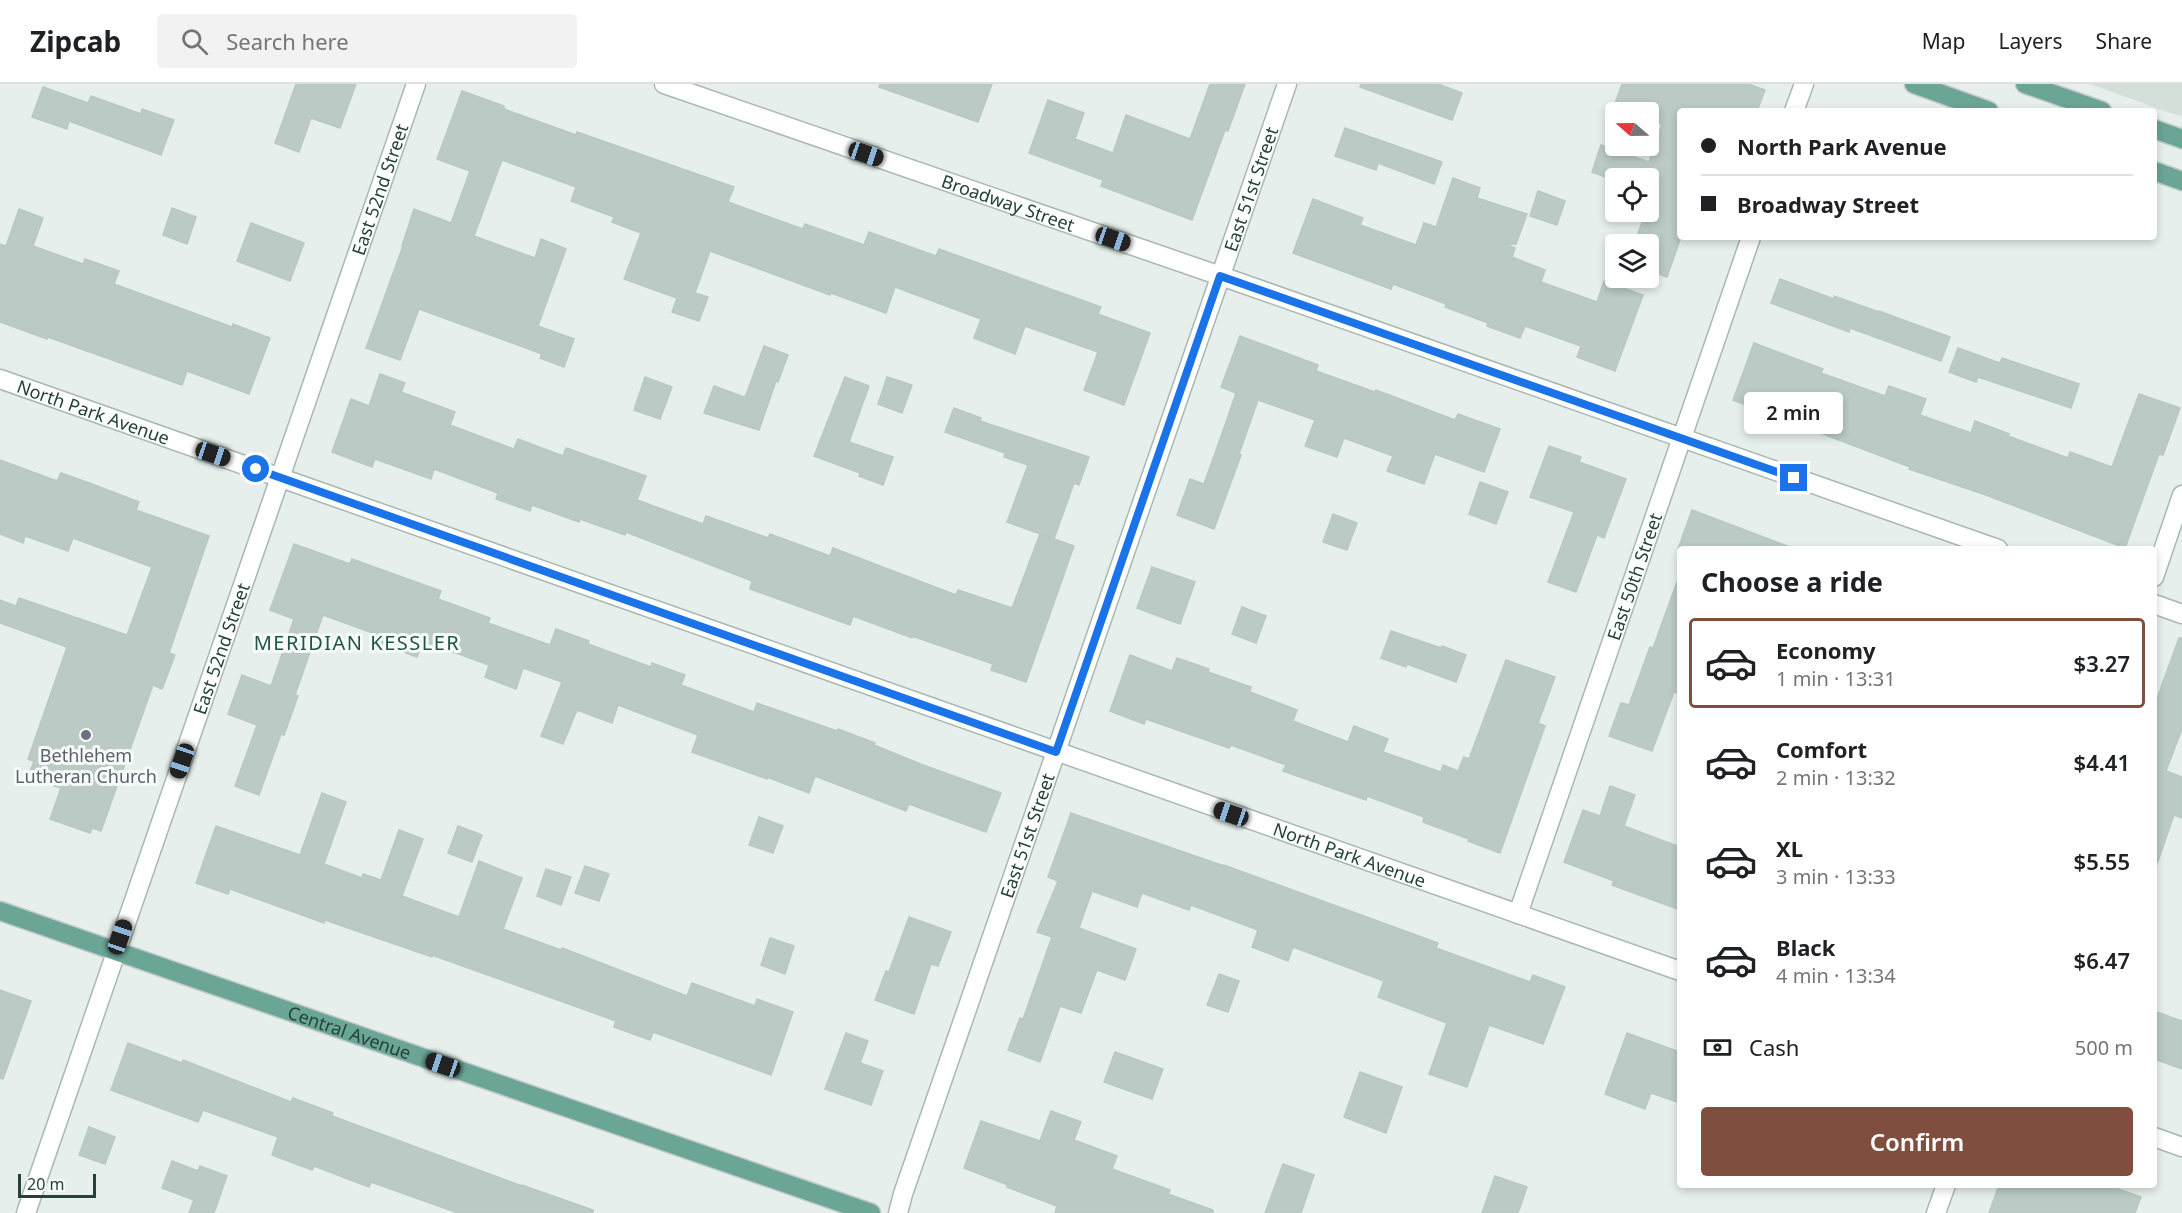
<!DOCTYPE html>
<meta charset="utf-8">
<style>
:root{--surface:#fff;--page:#f2f2f2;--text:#202124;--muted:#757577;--line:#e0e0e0;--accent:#7f4e3f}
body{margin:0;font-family:"Noto Sans",sans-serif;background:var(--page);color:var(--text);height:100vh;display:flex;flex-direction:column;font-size:22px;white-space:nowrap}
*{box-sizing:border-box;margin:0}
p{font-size:20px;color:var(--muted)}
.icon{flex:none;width:33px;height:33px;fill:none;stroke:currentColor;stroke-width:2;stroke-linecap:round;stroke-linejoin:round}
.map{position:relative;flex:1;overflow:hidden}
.sheet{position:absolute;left:1677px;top:462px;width:480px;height:642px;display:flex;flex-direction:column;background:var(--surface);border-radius:6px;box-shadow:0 3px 9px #0003}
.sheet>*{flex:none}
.guide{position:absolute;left:1677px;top:24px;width:480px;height:132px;border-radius:6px;box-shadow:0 3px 9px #0003;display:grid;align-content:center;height:132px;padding:0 24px;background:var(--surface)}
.needle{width:39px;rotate:290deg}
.buttons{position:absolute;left:1605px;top:18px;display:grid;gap:12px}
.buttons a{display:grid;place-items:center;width:54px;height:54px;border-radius:6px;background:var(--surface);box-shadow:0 3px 9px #0003;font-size:30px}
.scale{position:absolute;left:18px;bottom:15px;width:78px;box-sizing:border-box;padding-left:6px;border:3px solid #24423a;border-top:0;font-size:16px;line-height:21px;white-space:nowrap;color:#24423a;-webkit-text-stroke:4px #f7fbf9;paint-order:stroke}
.end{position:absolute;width:27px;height:27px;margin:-14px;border:8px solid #1a73e8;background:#fff;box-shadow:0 0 0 3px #fff}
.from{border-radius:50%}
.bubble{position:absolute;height:42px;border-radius:6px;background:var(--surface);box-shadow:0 3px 9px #0003;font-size:20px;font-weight:600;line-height:42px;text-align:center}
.car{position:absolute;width:18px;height:36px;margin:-18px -9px;border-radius:8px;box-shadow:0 0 4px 2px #0007;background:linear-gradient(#222 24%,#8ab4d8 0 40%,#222 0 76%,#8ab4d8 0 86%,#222 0)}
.guide b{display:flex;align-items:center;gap:21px;height:57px;font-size:22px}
.guide b+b{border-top:2px solid var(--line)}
.guide i{width:15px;height:15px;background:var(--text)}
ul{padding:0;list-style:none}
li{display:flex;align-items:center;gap:18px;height:90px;margin:0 12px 9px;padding:0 12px;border:3px solid transparent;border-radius:6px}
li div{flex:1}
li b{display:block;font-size:22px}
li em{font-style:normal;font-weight:600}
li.current{border-color:var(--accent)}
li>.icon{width:54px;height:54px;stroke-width:1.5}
h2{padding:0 24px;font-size:27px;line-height:72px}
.pay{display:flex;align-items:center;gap:15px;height:66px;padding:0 24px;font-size:22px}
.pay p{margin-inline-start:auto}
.button{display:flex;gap:12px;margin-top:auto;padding:12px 24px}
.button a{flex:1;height:69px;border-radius:6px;background:var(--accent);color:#fff;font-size:24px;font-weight:600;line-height:69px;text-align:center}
header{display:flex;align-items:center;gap:36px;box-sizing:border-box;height:84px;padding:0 30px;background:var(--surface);border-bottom:2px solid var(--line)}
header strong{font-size:28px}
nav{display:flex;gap:33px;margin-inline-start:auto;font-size:21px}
.search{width:420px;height:54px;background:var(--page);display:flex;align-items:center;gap:15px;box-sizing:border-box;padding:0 21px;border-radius:6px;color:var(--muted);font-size:22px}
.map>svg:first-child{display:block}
</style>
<header>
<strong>Zipcab</strong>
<div class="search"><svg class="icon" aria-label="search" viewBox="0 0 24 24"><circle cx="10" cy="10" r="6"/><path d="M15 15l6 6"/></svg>Search here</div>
<nav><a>Map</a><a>Layers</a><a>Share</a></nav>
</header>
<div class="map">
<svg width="2182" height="1129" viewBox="0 0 2182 1129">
<rect width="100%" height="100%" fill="#e6efeb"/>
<path fill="#d4dfda" d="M2090 0H2182V32L2170 29Z"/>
<g fill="#bbcac4" stroke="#b8c9c2" stroke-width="1.5">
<path d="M296 0H356L340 44 311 34 299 68 275 59Z"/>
<path d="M880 0H992L978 38 879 3Z"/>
<path d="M1210 0H1245L1228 47 1225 46 1192 136 1101 102 1103 96 1029 69 1048 16 1084 29 1075 55 1113 69 1126 31 1190 55Z"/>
<path d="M1361 0H1438L1462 9 1452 36 1360 3Z"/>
<path d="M1622 0H1748L1765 6 1757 27H1680V156L1667 193 1648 186V160H1634L1646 128H1648L1652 110 1648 109V94H1616V97L1592 88 1601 61 1649 78 1662 40 1648 35V28H1631L1614 22Z"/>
<path d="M43 3 88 19 91 12 141 30 142 25 174 36 161 71 69 37 67 45 32 33Z"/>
<path d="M462 7 504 22V25L576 51 577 48 734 103 728 118 803 145 805 140 864 161 869 148 936 172 939 165 1101 223 1098 230 1150 249 1124 321 1084 306 1098 268 1025 242 1015 270 974 254 981 235 895 203 886 229 831 209 830 211 710 167 695 209 708 213 699 237 672 228 677 214 624 195 641 149 612 138 614 133 571 117 576 103 502 76 474 152 535 174 541 155 566 165 538 242 574 255 564 283 540 274 542 270 419 225 400 276 366 264 403 162H402L414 125 451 139 470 87 437 75Z"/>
<path d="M1345 44 1442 78 1434 100 1378 79 1376 86 1335 72Z"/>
<path d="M1453 94 1480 104 1477 114 1527 130 1516 160H1505L1515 164 1512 173 1545 186 1541 198 1597 218 1604 197 1643 211 1615 287 1577 273 1581 262 1525 242 1520 254 1487 242 1488 239 1445 223 1446 220 1393 200 1391 205 1293 169 1313 115 1363 134 1360 141 1416 161 1424 139 1436 143Z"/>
<path d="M1538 107 1565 117 1557 141 1530 132Z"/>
<path d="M172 124 196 133 187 160 163 151Z"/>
<path d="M19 125 43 134 33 162 83 180 85 175 119 187 114 200 232 243 233 240 270 254 249 310 187 287 182 301 48 253 47 255 0 238V160L6 162Z"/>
<path d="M251 139 304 159 290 197 237 177Z"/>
<path d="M1780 195 1834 215V212L1879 228V227L1950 253 1941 277 1850 244 1849 248 1771 219Z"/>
<path d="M1240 252 1318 281 1316 287 1375 308 1376 306 1455 336 1458 330 1500 345 1484 388 1435 370 1424 400 1387 387 1393 372 1344 354 1337 373 1305 362 1315 336 1258 316 1239 370 1241 371 1214 445 1177 431 1190 395 1204 400 1224 344 1236 309 1221 303Z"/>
<path d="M1754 259 1823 285 1821 289 1885 312 1889 302 1926 315 1920 331 1971 349 1975 337 2009 350 2008 352 2068 374 2070 368 2112 383 2139 310 2180 324 2163 371 2159 370 2125 464 1986 411 1909 385 1910 383 1820 349 1822 346 1763 324 1762 327 1733 316Z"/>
<path d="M764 262 788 271 778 298 776 297 759 346 704 329 714 302 744 313 746 311Z"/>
<path d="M1958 264 2000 279 2002 274 2079 300 2071 324 1978 293 1976 298 1949 288Z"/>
<path d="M380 290 405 299 401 308 455 328 450 341 514 365 518 355 563 372 566 364 646 392 637 416 703 440 706 432 768 454 770 450 830 472 833 464 956 511 958 506 1012 524 1040 450 1074 462 1026 598 991 586 993 580 912 552V554L853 532 850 541 750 505 752 497 626 448 625 451 580 435 579 438 532 421 530 427 496 415 498 409 434 385 431 395 375 375 372 383 332 368 351 315 369 322Z"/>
<path d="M645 293 672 303 660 335 634 326Z"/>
<path d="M845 293 869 302 849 358 893 373 883 401 859 392 860 389 814 372Z"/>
<path d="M887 293 912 301 902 329 878 320Z"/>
<path d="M954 324 981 334 980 337 1089 373 1079 401 1074 399 1054 455 1007 438 1028 381 1004 373 1005 369 945 348Z"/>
<path d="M1549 362 1581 373 1579 378 1626 395 1604 454 1597 451 1576 508 1548 498 1574 428 1530 413Z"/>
<path d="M0 376 57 397 61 389 92 400 139 418 136 426 209 452 169 569 175 571 162 605 153 601 101 747 92 744 90 749 50 735 61 704 28 693 34 677 28 675 67 563 0 539V516L16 522 19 514 127 551 152 483 73 454 68 467 25 452 23 459 0 450Z"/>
<path d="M1480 398 1508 408 1496 440 1469 430Z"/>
<path d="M1692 426 1790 463V465H1678Z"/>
<path d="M1333 430 1357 439 1347 466 1323 458Z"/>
<path d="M294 460 350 480 352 475 441 507 438 515 490 534 488 539 550 561 556 545 589 557 588 560 651 583 652 579 685 591 681 601 754 628 757 619 837 647 838 645 875 659 874 661 923 681 1001 709 986 748 909 720 906 727 815 692 809 709 767 693V695L692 668 698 651 618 621 612 639 577 626 563 660 541 652 562 598 523 584 516 605 485 593 489 581 423 557 417 573 379 559 381 552 323 531 295 611 298 612 284 651 281 650 259 711 235 702 257 641 228 630 242 591 271 602 294 535 270 526Z"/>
<path d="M1152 483 1195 498 1180 540 1137 524Z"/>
<path d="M1677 498H1680V610L1674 608 1652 667 1609 652 1621 619 1629 621 1650 563 1653 564Z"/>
<path d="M1242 523 1266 532 1256 559 1232 550Z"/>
<path d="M1391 547 1441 564 1442 562 1466 571 1456 598 1407 580 1406 583 1381 574Z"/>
<path d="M2179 554H2182V645L2166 687 2182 693V734L2174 731 2157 780 2154 779V623Z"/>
<path d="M1130 571 1172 587 1177 574 1209 585 1208 588 1251 603 1250 608 1297 626 1293 637 1348 658 1354 642 1388 655 1383 668 1441 688 1443 681 1458 687 1464 673 1469 675 1506 576 1555 593 1538 639 1545 642 1500 769 1468 757 1469 755 1423 738 1424 733 1367 712 1366 716 1283 687 1286 681 1231 661 1229 664 1146 635 1144 640 1110 627Z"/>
<path d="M1610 702 1635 711 1624 742 1680 763V826L1612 801 1614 797 1564 778 1583 726 1600 732Z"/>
<path d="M322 709 346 718 324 780 362 794 363 790 381 796 399 746 423 755 402 812 459 833 479 777 522 794 503 845 561 866 562 864 687 912 692 899 755 922 757 915 793 928 771 991 653 948 650 956 614 943 616 937 432 871V873L325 836 324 839 230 805 228 810 196 799 216 742 300 771Z"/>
<path d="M1071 729 1224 782V781L1438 859 1436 864 1530 898 1533 891 1565 903 1543 960 1489 941 1467 1003 1429 990 1447 939 1378 913 1384 897 1293 863 1288 877 1252 863 1258 846 1191 821 1189 826 1142 809 1137 823 1092 807 1079 844 1136 865 1125 896 1097 886 1081 929 1060 922 1040 978 1008 966 1020 934 1023 935 1052 853 1037 848 1058 797 1048 793Z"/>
<path d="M759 733 783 742 773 769 749 761Z"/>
<path d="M458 742 482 751 472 778 448 769Z"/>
<path d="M585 782 609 790 599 817 575 809Z"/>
<path d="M546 785 571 793 561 821 537 812Z"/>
<path d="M909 833 951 848 938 882 931 880 914 930 875 916 886 887 889 888Z"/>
<path d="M770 854 794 862 785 890 761 881Z"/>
<path d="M1219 890 1239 897 1228 928 1207 921Z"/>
<path d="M0 906 31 917 3 995 0 994Z"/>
<path d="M2154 927 2182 937V985L2154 975Z"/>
<path d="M846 949 868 957 860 979 883 987 871 1021 825 1005Z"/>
<path d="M1627 949 1680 968V1019L1651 1009 1645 1025 1605 1010Z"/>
<path d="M128 959 182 979 183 976 291 1018 293 1014 333 1029 332 1032 522 1102V1101L593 1126V1129H458L371 1098 369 1103 314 1082 312 1086 272 1071 278 1053 203 1026 198 1038 111 1006Z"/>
<path d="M1115 968 1163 985 1152 1015 1104 998Z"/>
<path d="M1360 988 1402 1003 1386 1049 1344 1033Z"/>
<path d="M1051 1027 1081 1038 1074 1056 1117 1072 1112 1085 1170 1106 1168 1110 1213 1126V1129H1055L1057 1122 1007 1103 1008 1101 964 1084 981 1037 1040 1057Z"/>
<path d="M89 1043 115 1053 105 1080 79 1071Z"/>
<path d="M172 1077 198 1087 200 1082 227 1092 214 1129H189L194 1116 162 1104Z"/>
<path d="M1283 1080 1314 1091 1301 1129H1265Z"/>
<path d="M1495 1092 1527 1103 1518 1129H1482Z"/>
<path d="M1999 1101H2107L2141 1113 2135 1129H1989Z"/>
</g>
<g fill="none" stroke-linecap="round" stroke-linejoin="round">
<g stroke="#a8b8b2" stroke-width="21">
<g id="minor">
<path id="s1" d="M664 0 1238 198 1998 465"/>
<path d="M1794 27 1804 0"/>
<path id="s2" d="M0 295 1680 887"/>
<path d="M2154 493 2182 411"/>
<path d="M2154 520 2182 530"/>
<path id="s3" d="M1518 830 1751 153"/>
<path d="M2154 1053 2182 1063"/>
<path id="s4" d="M26 1129 416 0"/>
<path id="s5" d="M898 1129 903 1110 1287 0"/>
<path d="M1936 1129 1946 1101"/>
</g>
</g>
<g stroke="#c2cac8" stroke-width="21">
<g id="major">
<path d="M1914 0 1989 27"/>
<path d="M2025 0 2102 27"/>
<path d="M2154 45 2182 55"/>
<path d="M2154 87 2182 97"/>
<path id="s6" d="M0 827 871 1129"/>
</g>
</g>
<use href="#minor" stroke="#fff" stroke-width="18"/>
<use href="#major" stroke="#6aa596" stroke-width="18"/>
</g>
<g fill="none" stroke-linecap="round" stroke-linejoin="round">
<path stroke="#1a73e8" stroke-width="8" d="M256 385 1056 668 1220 192 1794 394"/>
</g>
<circle fill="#6b7280" stroke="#f7fbf9" stroke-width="2" cx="86" cy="651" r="6"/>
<g text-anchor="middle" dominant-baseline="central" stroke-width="6" stroke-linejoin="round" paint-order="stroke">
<g font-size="18" fill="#24423a" stroke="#f7fbf9">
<text stroke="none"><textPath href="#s4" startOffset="1083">East 52nd Street</textPath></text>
<text stroke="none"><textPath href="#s5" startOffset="1083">East 51st Street</textPath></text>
<text stroke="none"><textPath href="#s1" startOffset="364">Broadway Street</textPath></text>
<text stroke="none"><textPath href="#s2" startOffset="99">North Park Avenue</textPath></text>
<text stroke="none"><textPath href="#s3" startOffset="357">East 50th Street</textPath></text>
<text stroke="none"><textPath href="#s4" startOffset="597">East 52nd Street</textPath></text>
<text stroke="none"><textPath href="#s5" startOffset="399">East 51st Street</textPath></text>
<text stroke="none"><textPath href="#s2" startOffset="1431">North Park Avenue</textPath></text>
<text stroke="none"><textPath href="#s6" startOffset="370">Central Avenue</textPath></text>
</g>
<g font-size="18" fill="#5b616d" stroke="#f7fbf9">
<text x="86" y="671">Bethlehem<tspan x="86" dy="21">Lutheran Church</tspan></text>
</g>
<g font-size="20" letter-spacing="1.5" fill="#1f5548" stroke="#f7fbf9">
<text x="357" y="558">MERIDIAN KESSLER</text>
</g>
</g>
</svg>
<div class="buttons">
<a><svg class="needle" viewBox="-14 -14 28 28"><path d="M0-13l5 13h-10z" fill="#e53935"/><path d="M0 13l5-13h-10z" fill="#757577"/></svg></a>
<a><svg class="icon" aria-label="locate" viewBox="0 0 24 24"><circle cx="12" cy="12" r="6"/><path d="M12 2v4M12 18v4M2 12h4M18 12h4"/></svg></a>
<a><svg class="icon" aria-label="layers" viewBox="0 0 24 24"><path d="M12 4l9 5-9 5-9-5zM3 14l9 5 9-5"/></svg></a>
</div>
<div class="scale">20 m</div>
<i class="end from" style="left:256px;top:385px"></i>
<i class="end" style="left:1794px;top:394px"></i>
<div class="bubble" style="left:1744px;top:308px;width:99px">2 min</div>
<i class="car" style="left:866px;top:70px;rotate:109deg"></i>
<i class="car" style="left:1113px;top:155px;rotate:109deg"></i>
<i class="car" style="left:213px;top:370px;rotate:109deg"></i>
<i class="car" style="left:182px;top:677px;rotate:199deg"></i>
<i class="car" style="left:1231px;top:730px;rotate:289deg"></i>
<i class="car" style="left:120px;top:853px;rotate:19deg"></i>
<i class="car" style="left:443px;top:981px;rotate:289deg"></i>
<div class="guide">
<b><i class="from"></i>North Park Avenue</b>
<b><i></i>Broadway Street</b>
</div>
<section class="sheet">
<h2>Choose a ride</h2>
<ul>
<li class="current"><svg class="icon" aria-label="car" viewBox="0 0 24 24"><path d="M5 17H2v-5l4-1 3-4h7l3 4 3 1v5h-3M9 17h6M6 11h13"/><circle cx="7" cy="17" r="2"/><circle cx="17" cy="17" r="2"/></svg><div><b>Economy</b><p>1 min · 13:31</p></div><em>$3.27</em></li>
<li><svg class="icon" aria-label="car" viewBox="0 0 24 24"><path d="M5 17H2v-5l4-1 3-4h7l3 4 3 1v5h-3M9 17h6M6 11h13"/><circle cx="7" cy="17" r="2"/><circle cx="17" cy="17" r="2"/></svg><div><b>Comfort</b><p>2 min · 13:32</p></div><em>$4.41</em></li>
<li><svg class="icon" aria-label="car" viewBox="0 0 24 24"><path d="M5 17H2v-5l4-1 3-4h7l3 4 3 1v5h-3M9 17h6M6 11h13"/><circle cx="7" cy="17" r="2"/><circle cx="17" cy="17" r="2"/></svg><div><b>XL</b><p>3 min · 13:33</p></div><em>$5.55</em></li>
<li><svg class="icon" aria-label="car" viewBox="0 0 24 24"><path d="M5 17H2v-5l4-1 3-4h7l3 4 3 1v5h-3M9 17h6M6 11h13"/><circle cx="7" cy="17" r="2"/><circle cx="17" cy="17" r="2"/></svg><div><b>Black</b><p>4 min · 13:34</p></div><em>$6.47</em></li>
</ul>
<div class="pay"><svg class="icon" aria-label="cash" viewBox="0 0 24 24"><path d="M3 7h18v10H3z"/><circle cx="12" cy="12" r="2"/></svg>Cash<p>500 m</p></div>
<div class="button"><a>Confirm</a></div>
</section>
</div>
